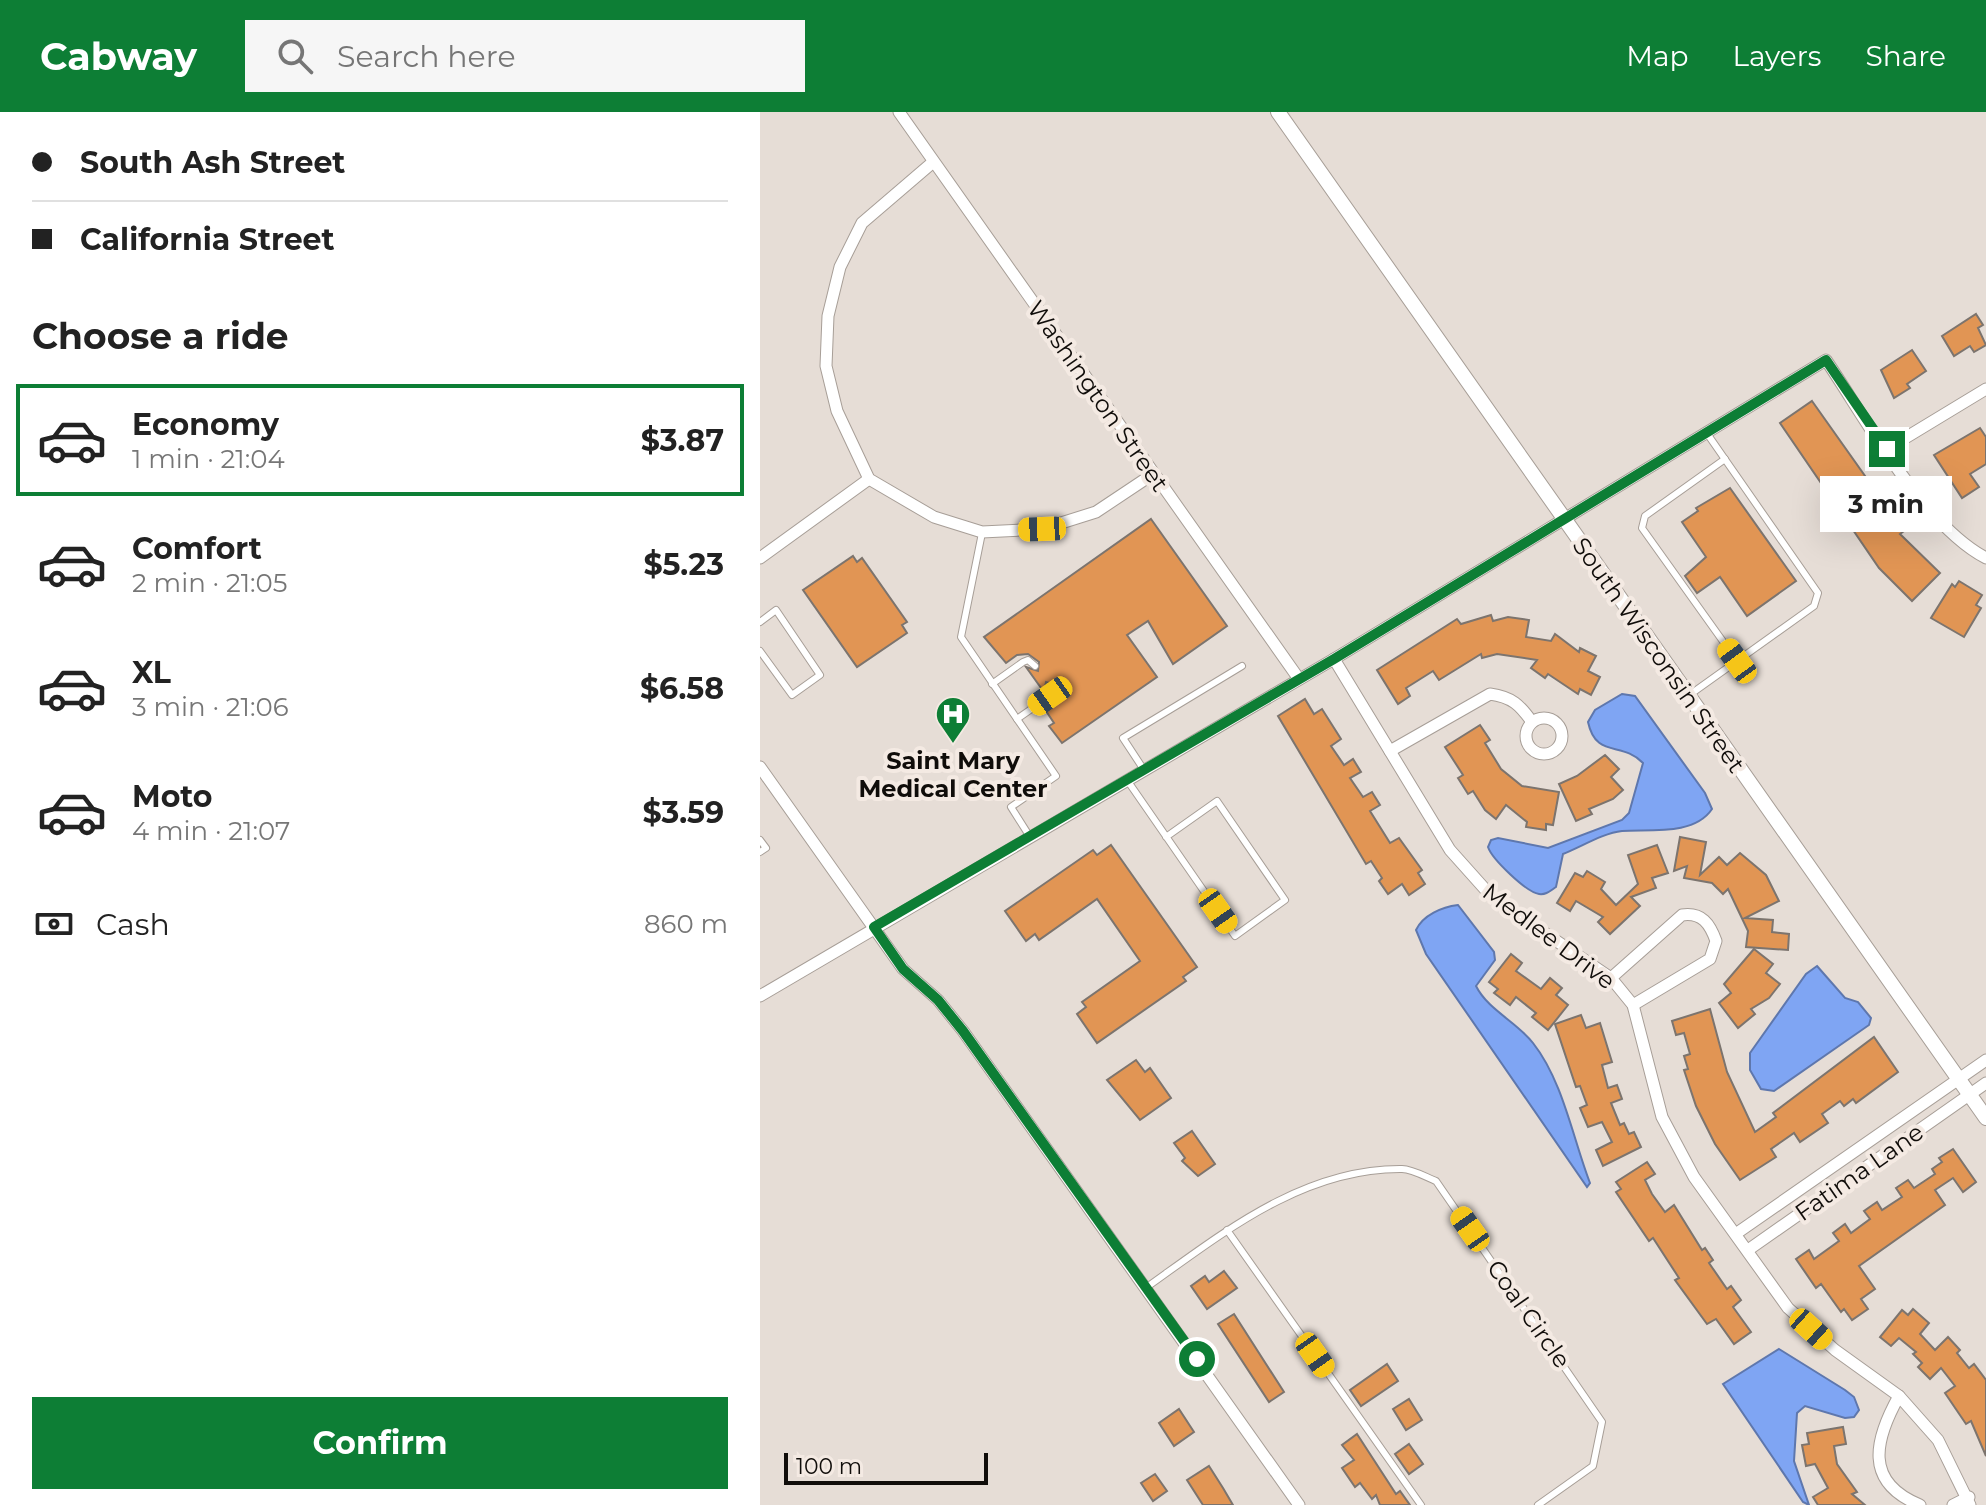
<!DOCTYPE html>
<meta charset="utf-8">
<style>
:root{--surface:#fff;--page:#f6f6f6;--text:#222;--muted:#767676;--line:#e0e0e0;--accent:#0d7e35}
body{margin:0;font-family:Montserrat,sans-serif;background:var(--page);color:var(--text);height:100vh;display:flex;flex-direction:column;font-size:30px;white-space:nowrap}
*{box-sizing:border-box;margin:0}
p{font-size:26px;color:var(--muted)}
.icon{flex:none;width:44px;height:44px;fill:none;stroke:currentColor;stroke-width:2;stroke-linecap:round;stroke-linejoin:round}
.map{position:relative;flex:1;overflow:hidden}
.sheet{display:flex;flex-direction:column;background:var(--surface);width:760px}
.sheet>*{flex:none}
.top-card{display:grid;align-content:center;height:176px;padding:0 32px;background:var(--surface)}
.scale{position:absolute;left:24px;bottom:20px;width:204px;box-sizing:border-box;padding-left:8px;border:4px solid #100d0a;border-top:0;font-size:22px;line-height:28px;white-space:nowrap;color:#100d0a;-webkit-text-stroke:6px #f4eae3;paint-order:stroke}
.end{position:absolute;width:36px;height:36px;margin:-18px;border:10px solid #0d7e35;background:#fff;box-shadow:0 0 0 4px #fff}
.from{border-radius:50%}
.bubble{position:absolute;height:56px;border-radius:0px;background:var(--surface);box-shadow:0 8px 32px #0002;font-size:26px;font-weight:700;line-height:56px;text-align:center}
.car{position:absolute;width:24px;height:48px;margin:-24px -12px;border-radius:10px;box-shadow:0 0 6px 2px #0007;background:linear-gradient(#f5c518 24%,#345 0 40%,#f5c518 0 76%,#345 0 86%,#f5c518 0)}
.top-card b{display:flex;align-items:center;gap:28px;height:76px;font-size:30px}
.top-card b+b{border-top:2px solid var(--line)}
.top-card i{width:20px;height:20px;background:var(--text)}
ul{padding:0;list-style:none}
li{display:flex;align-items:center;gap:24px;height:112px;margin:0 16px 12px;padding:0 16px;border:4px solid transparent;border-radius:0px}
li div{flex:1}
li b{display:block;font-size:30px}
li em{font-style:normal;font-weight:700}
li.on{border-color:var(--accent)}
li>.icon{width:72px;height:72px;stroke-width:1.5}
h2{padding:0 32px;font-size:36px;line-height:96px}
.pay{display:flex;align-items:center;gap:20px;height:88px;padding:0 32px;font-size:30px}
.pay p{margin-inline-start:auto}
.action{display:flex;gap:16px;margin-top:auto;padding:16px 32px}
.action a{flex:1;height:92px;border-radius:0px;background:var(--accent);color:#fff;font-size:32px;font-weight:700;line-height:92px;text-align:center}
header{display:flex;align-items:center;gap:48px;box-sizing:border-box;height:112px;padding:0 40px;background:var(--accent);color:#fff}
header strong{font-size:38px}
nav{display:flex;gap:44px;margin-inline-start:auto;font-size:28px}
.search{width:560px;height:72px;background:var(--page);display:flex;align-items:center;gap:20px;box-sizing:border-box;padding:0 28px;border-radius:0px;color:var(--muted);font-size:30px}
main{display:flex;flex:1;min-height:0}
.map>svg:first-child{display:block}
</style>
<header>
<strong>Cabway</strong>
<div class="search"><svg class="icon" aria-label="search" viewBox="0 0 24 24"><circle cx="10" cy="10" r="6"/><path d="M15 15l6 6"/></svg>Search here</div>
<nav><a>Map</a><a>Layers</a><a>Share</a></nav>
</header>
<main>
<section class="sheet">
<div class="top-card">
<b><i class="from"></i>South Ash Street</b>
<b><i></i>California Street</b>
</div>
<h2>Choose a ride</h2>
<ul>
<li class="on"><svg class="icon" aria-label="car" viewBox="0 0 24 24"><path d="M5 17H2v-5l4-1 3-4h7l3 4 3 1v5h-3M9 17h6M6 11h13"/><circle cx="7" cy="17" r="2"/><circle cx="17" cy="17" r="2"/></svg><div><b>Economy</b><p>1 min · 21:04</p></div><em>$3.87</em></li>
<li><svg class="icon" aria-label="car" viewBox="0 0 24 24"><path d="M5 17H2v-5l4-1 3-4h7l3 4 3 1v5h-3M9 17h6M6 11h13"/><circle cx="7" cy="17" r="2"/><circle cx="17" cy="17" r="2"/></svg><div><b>Comfort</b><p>2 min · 21:05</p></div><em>$5.23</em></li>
<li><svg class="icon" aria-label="car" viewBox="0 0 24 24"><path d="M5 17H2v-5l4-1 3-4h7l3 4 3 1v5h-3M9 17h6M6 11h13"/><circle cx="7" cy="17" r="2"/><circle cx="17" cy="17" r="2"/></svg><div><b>XL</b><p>3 min · 21:06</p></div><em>$6.58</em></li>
<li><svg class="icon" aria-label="car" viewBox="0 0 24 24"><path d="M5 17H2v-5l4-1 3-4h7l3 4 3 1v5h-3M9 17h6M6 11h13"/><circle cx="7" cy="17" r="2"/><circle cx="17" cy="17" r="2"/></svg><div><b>Moto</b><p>4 min · 21:07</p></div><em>$3.59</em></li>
</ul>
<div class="pay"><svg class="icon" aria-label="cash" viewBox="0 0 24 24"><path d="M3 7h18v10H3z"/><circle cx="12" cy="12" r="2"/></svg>Cash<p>860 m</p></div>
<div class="action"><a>Confirm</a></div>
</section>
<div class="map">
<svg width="1226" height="1393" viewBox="0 0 1226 1393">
<rect width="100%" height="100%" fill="#e6ddd6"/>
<g fill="#7fa5f3" stroke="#5e77ad" stroke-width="2">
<path d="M862 582 875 584 945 681 952 697C934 724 889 717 862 719 843 721 821 735 803 742L796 775C790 779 786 783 779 782 766 780 732 747 728 735L731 728 738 726 788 736 862 708 869 701 883 651C862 629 836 647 828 610L835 598Z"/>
<path d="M698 793 734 840 735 848 716 874C728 898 757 910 773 931 803 969 813 1027 830 1071L827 1075 666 842 656 818C663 803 682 795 698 793Z"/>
<path d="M1057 854 1085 886 1098 890 1111 906 1109 913 1014 979 1001 977 990 958V941L1046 862Z"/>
<path d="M1019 1237 1085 1278 1094 1285 1099 1298 1094 1305 1085 1306 1045 1294 1037 1301 1034 1349 1049 1393 1043 1390 963 1272Z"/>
</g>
<g fill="#e19554" stroke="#7c746e" stroke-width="2">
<path d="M1216 202 1223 213 1218 216 1226 233 1214 240 1210 234 1194 244 1182 224Z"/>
<path d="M1152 238 1166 259 1147 272 1150 276 1134 286 1121 258Z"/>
<path d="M1052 289 1144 419 1140 422 1180 461 1152 489 1119 456 1020 311Z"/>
<path d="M1220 316 1226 325V352L1210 362 1219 375 1202 386 1174 343Z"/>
<path d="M970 376 1036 469 987 504 960 465 937 481 925 464 946 445 922 410 938 399 936 396Z"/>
<path d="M391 407 467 514 413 552 388 509 367 523 397 565 302 631 289 614 294 611 286 599 293 593 296 573 286 570 284 580 266 555 278 559 279 550 268 542 257 543 246 551 224 525Z"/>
<path d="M93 444 97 450 102 446 147 510 142 513 147 521 97 555 43 478Z"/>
<path d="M1199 469 1222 483 1216 493 1221 496 1204 525 1171 506 1192 472 1195 475Z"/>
<path d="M731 503 733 509 748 505 769 508 766 525 791 529 795 522 819 540 820 536 836 544 828 559 840 565 831 583 820 577 818 582 788 562 785 566 771 556 777 548 737 542 722 546 721 542 679 568 673 559 646 576 650 584 638 592 617 558 697 507 701 512Z"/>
<path d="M545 587 554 602 562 597 581 627 571 634 584 653 593 647 601 660 590 666 603 685 612 680 620 693 610 699 630 731 639 726 662 758 658 761 665 772 649 783 642 772 628 782 619 769 622 766 611 749 606 752 518 604Z"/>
<path d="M720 613 730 628 725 631 741 657 762 674 799 680 793 713 786 712V718L766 715 767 710 746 693 736 707 725 698 713 679 708 682 698 666 703 663 685 635Z"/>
<path d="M845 643 859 657 851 665 863 678 853 687 829 697 832 702 816 709 799 672 817 664Z"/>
<path d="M920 725 946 730 940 763 959 745 967 753 980 741 1006 763 1019 789 985 806 1013 808 1012 820 1029 822 1028 838 986 835 988 819 968 777 963 782 952 771 924 766 927 754 914 759Z"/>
<path d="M351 733 437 855 423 865 426 869 337 931 317 902 326 895 322 890 380 849 337 787 279 828 275 822 266 829 245 799 333 738 337 743Z"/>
<path d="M897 733 908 761 892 766 896 776 871 785 880 794 850 822 838 810 843 805 816 789 810 799 797 791 815 761 823 765 827 759 845 770 841 777 856 793 878 772 868 743Z"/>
<path d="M994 837 1013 852 1006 861 1020 872 1009 886 991 897 995 902 978 916 959 891 971 881 964 872Z"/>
<path d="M751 842 762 851 756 859 781 877 790 866 802 876 796 883 808 893 788 918 772 905 776 901 756 885 750 893 734 881 738 877 729 870Z"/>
<path d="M950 897 967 960 995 1020 1016 1005 1013 1001 1114 925 1138 960 1096 991 1093 987 1084 994 1080 989 1062 1002 1068 1011 1040 1030 1034 1021 1011 1037 1016 1045 980 1068 955 1032 936 994 924 958 928 957 924 944 930 942 924 921 916 923 912 909Z"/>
<path d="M821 903 826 916 840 911 852 950 842 953 848 976 857 973 862 987 851 991 860 1013 864 1011 869 1022 874 1020 881 1035 843 1054 836 1038 852 1030 842 1010 828 1015 820 996 827 993 820 974 816 975 795 912Z"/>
<path d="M376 948 385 960 390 956 411 986 380 1008 347 968Z"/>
<path d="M432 1019 455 1052 438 1064 422 1049 425 1046 414 1031Z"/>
<path d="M1193 1037 1216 1070 1203 1080 1193 1066 1175 1078 1185 1093 1099 1154 1115 1177 1101 1187 1108 1197 1092 1208 1084 1197 1081 1200 1061 1172 1056 1176 1036 1147 1049 1138 1054 1147 1079 1129 1073 1121 1085 1112 1091 1121 1110 1107 1104 1099 1117 1090 1122 1098 1142 1085 1136 1076 1148 1068 1154 1076 1175 1062 1172 1057 1182 1050 1179 1046Z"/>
<path d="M887 1050 895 1062 885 1068 892 1082 905 1100 914 1093 942 1138 945 1136 953 1148 949 1151 967 1177 971 1174 981 1188 973 1195 991 1220 974 1232 956 1207 947 1212 915 1168 919 1166 893 1126 889 1129 856 1080 861 1077 856 1070Z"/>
<path d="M464 1159 477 1176 447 1197 431 1174 445 1164 449 1170Z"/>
<path d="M1153 1197 1169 1211 1160 1222 1175 1238 1188 1225 1200 1238 1197 1241 1209 1256 1214 1252 1226 1268V1344L1211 1309 1206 1312 1185 1281 1195 1274 1181 1256 1170 1267 1158 1255 1162 1251 1153 1242 1156 1240 1139 1226 1131 1234 1120 1225 1142 1198 1148 1203Z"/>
<path d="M474 1202 524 1280 509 1290 458 1212Z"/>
<path d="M627 1252 638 1269 601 1294 590 1278Z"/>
<path d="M649 1287 662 1308 646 1318 633 1297Z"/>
<path d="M419 1297 434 1320 414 1334 399 1311Z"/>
<path d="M1083 1315 1086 1332 1074 1334 1077 1352 1097 1380 1092 1382 1105 1393H1058L1053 1385 1068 1376 1055 1352 1046 1354 1042 1333 1049 1332 1047 1321Z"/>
<path d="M597 1322 636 1382 640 1379 650 1393H620L616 1383 612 1387 600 1371 595 1375 582 1356 594 1348 582 1333Z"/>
<path d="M649 1332 663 1352 649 1362 635 1342Z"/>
<path d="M449 1354 463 1376 473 1393H443L427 1368Z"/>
<path d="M395 1362 407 1379 393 1389 381 1371Z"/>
</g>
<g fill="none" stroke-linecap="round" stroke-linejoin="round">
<g stroke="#a79e97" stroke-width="8">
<g id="service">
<path d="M965 347 885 404 882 416 977 549"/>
<path d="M222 421 201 525 296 664 251 695 270 725"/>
<path d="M0 510 16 498 60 563 32 583 0 539"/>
<path d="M232 572 263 550 268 548 275 554"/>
<path d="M928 584 1054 494 1058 481 946 320"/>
<path d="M257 607 290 584V575"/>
<path d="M384 658 363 626 482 554"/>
<path d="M367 668 475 824 525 788 457 689 406 725"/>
<path d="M0 728 6 736 0 740"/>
<path d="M467 1118 661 1393"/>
<path d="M387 1175C463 1121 543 1056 642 1057 652 1057 666 1065 676 1069L842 1310 833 1354 778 1393"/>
</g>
</g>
<g stroke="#a79e97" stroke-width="13">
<g id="minor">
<path d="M139 0 539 567"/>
<path d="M172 51 102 111 80 155 68 204 66 254 77 299 109 367 174 405 222 420 282 417 336 400 393 362"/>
<path d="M1127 337 1226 277"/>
<path d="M0 446 109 367"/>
<path d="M574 547 690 738 732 785 851 866 873 893 902 1005 934 1065 1028 1196 1075 1238 1139 1284 1178 1328 1210 1393"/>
<circle cx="784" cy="624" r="18"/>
<path d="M630 639 730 582C752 585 760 593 772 610"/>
<path d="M0 655 143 857 178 888 203 919 539 1393"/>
<path d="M851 866 922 803C942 800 950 812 956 829L950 847 873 893"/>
<path d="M0 884 574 547 1066 248C1106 307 1163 413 1226 446"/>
<path d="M977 1121 1226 948"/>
<path d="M988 1138 1226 971"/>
<path d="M1139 1284C1115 1327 1103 1370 1160 1393"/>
<path d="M1193 1393 1209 1385"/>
</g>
</g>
<g stroke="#a79e97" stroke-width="16">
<path id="tertiary" d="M518 0 1226 1006"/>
</g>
<use href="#service" stroke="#fff" stroke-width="6"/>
<use href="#minor" stroke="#fff" stroke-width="11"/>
<use href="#tertiary" stroke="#fff" stroke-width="14"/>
</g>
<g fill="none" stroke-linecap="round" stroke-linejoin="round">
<path stroke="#0d7e35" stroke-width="10" d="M437 1247 203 919 178 888 143 857 114 815 574 547 1066 248 1127 337"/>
</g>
<defs>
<g id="hospital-pin" transform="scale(1.8)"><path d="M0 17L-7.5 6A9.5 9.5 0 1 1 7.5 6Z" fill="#0d7e35" stroke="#f4eae3"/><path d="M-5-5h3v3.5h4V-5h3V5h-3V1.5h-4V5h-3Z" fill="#fff"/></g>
</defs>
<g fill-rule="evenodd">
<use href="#hospital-pin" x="193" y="602"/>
</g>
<g text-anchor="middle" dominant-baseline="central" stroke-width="8" stroke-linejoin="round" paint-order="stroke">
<g font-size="24" fill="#100d0a" stroke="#f4eae3">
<text transform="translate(338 284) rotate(55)">Washington Street</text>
<text transform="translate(899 543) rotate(55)">South Wisconsin Street</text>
<text transform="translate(789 824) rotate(37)">Medlee Drive</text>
<text transform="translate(1099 1060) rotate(-35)">Fatima Lane</text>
<text transform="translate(769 1202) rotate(55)">Coal Circle</text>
</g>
<g font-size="24" font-weight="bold" fill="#100d0a" stroke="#f4eae3">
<text x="193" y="648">Saint Mary<tspan x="193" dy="28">Medical Center</tspan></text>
</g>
</g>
</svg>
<div class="scale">100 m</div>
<i class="end from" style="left:437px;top:1247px"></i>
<i class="end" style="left:1127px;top:337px"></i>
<div class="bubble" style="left:1060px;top:364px;width:132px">3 min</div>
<i class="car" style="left:282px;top:417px;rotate:268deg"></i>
<i class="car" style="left:977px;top:549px;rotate:324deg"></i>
<i class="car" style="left:290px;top:584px;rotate:235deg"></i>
<i class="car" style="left:458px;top:799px;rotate:145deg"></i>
<i class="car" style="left:710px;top:1117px;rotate:325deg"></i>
<i class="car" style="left:1051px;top:1217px;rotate:132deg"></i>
<i class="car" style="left:555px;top:1243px;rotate:145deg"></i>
</div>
</main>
